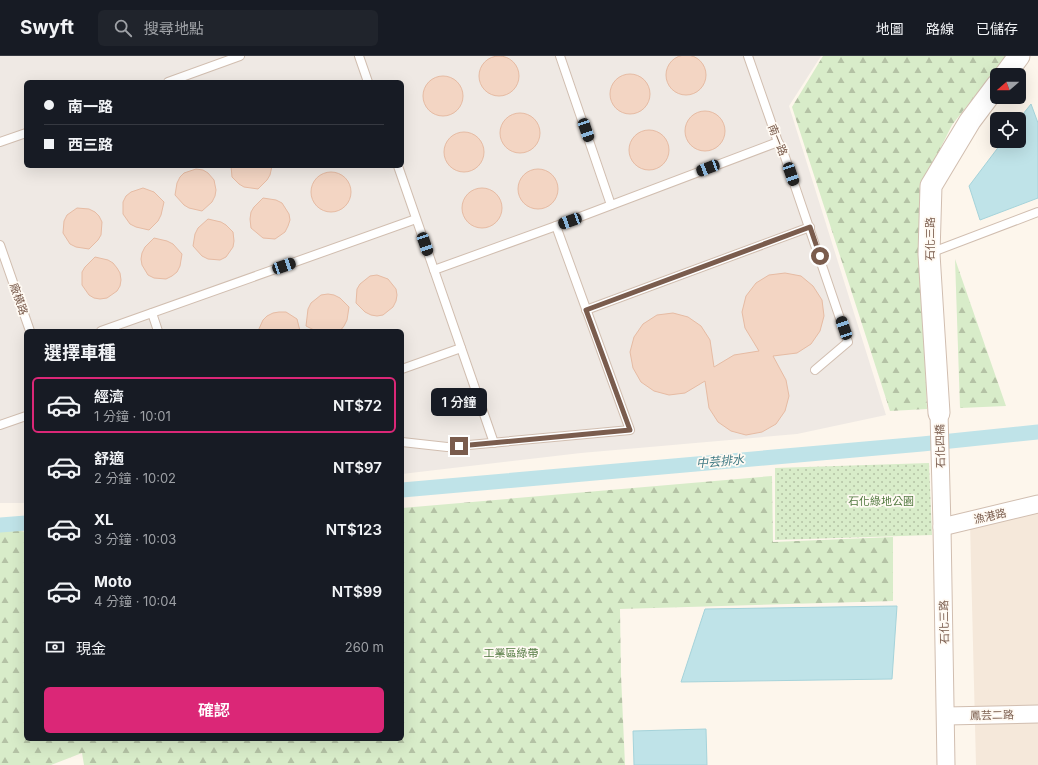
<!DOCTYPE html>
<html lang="zh-TW">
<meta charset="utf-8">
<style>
:root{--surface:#171b24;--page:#20242c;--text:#f1f3f6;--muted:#9ea1a6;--line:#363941;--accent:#db2777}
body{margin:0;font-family:Inter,"Noto Sans TC",sans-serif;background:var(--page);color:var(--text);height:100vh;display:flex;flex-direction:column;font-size:15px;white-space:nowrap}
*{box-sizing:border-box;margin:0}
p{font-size:13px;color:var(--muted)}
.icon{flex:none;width:22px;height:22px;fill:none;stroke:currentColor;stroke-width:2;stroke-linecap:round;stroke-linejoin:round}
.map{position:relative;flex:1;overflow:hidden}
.drawer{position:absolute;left:24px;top:273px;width:380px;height:412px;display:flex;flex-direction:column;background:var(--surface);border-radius:6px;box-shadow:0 4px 16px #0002}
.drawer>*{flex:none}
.top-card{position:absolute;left:24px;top:24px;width:380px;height:88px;border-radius:6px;box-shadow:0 4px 16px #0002;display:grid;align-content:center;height:88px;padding:0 20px;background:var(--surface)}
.needle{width:26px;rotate:250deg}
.buttons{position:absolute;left:990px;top:12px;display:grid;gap:8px}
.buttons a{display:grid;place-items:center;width:36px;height:36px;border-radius:6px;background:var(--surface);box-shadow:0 4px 16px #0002;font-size:20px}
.end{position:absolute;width:18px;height:18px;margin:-9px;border:5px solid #7a5c4d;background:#fff;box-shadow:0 0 0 2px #fff}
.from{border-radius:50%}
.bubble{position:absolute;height:28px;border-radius:6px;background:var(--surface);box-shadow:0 4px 16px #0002;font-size:13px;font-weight:600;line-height:28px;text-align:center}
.car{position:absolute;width:12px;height:24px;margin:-12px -6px;border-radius:5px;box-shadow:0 0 3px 1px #0007;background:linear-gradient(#222 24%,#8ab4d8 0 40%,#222 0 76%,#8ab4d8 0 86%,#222 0)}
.top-card b{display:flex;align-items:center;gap:14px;height:38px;font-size:15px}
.top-card b+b{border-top:1px solid var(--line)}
.top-card i{width:10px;height:10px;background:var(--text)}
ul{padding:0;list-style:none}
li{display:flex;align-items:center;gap:12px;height:56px;margin:0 8px 6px;padding:0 12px;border:2px solid transparent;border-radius:6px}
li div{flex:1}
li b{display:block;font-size:15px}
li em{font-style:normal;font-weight:600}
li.active{border-color:var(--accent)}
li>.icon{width:36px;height:36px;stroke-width:1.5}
h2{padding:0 20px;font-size:18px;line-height:48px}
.pay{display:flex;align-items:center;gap:10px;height:44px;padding:0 20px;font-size:15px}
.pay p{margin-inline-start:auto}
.action{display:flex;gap:8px;margin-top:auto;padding:8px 20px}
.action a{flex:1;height:46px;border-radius:6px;background:var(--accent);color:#fff;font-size:16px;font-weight:600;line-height:46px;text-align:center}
header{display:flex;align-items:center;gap:24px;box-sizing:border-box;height:56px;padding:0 20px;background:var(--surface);border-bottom:1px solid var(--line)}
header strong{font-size:19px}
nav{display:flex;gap:22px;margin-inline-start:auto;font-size:14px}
.search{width:280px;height:36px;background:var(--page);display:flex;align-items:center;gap:10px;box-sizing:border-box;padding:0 14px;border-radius:6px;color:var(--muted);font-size:15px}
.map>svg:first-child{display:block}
</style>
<header>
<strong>Swyft</strong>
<div class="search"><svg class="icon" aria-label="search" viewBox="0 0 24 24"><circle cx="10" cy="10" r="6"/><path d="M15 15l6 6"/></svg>搜尋地點</div>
<nav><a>地圖</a><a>路線</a><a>已儲存</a></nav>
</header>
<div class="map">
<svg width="1038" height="709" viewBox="0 0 1038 709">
<defs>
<pattern id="grass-dots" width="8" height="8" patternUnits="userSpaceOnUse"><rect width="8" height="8" fill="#d8ecc9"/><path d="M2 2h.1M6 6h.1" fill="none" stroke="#b4c2a5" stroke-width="1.8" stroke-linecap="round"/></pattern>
<pattern id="forest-firs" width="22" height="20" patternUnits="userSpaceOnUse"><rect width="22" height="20" fill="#d8ecc9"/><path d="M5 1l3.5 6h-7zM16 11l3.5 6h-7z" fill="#b4c2a5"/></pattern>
</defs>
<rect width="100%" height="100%" fill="#fdf6ec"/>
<path fill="#f5e8da" d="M1038 456V709H976L970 467Z"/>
<path fill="#efe9e4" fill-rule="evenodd" d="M0 0H821L789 50 886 359 797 378 581 397 402 418V275H26V447H0ZM26 26H402V110H26Z"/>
<path fill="url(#grass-dots)" d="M929 407 932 479 775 484V412Z"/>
<g fill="url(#forest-firs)">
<path d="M823 0H1006L952 69 937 99 920 179 927 353 890 355 792 51Z"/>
<path d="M955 203 1006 350 960 352Z"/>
<path d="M772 420 773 486 893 481V545L620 553 621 619 625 709H84L82 697 51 709H0V471L26 476V683H402V452Z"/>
</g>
<g fill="#bfe3e8" stroke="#a5d3da">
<path d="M1031 48 1038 67V142L980 164 969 130 1003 85H1019V63Z"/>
<path d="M897 550 892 623 681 626 705 553Z"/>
<path d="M706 673 707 709H634L633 675Z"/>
</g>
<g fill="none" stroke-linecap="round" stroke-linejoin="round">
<g stroke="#bfe3e8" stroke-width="15">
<path d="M402 434 922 388 1038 376"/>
<path d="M0 469 26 467"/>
</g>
</g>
<g fill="#f3d5c3" stroke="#e6bba3">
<circle cx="686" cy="19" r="20"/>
<circle cx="499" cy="20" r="20"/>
<circle cx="630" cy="38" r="20"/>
<circle cx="443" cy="40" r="20"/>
<circle cx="705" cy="75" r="20"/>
<circle cx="520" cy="77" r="20"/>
<circle cx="649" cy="94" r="20"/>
<circle cx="464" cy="96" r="20"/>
<path d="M231 110H272L270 119 267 124 258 133 244 131 239 128 232 121Z"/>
<path d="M196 113 203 114 208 117 214 124 216 134 215 140 212 146 202 155 189 152 184 149 175 139 177 127 180 121 184 117Z"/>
<circle cx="538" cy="133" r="20"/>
<circle cx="331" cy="136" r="20"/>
<path d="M143 132 154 136 164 146 161 159 158 165 149 174 136 171 130 168 123 158V146L126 140 131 136Z"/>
<circle cx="482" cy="152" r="20"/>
<path d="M263 142 276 144 282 147 289 158 290 164 288 170 285 176 275 183 263 182 251 172 250 163 251 156 254 151Z"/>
<path d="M77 152 89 153 95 156 99 160 102 166 101 179 98 184 89 193 76 191 70 188 63 177 64 165 67 159Z"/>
<path d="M208 163 221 166 226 169 233 176 234 185 233 191 226 201 220 204 208 203 202 200 193 190 195 178 198 172Z"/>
<path d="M154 182 167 185 173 188 182 198 180 210 177 216 172 220 166 223 154 222 148 219 142 209 141 203 142 197 145 191Z"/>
<path d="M95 201 108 204 113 207 117 212 120 217 121 224 120 230 117 235 107 242 100 243 94 242 89 239 82 229V216L85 211Z"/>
<path d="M785 217 801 220 813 230 822 244 824 260 820 275 811 288 797 297 773 300 786 324 789 340 785 355 776 368 762 376 746 379 731 375 718 366 709 352 705 325 685 337 669 339 654 335 641 326 633 312 630 296 634 281 643 268 657 259 673 257 688 261 701 270 710 284 714 311 734 299 759 295 745 272 742 256 746 240 756 227 769 219Z"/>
<path d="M377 219 388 223 396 233 397 239 396 245 393 251 383 259 377 260 371 259 365 256 356 247 357 233 360 228 370 220Z"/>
<path d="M328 238 334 239 340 242 349 251 347 264 344 270 340 275H316L306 270 308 253 311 247 321 239Z"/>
<path d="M279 256H286L297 263 300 275H258L263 264 267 260 273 257Z"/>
</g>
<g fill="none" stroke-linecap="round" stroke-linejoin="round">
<g stroke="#d1beb0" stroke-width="10">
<g id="service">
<path d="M359 0 368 26"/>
<path d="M560 0 611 149"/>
<path d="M748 0 778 86 782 92 848 286 815 314"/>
<path d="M168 26 240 0"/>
<path d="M0 86 26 77"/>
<path d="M398 110 494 387"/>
<path d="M0 189 30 275"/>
<path d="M930 197 1038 156"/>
<path d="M434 214 556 170 778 86"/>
<path d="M586 254 810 171"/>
<path d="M152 257 158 275"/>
<path d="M101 275 416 163"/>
<path d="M402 313 461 292"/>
<path d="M0 369 26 360"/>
<path d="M402 386 447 391 630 374 556 170"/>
</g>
</g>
<g stroke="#d1beb0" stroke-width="19">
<g id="minor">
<path d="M939 357 942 471 946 709"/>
<path d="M942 471 1038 448"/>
<path d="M946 660 1038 658"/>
</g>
</g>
<g stroke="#d1beb0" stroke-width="23">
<g id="tertiary">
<path d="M1005 19 1019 0"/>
<path d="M939 357 929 198 931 130 970 65 997 29"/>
</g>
</g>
<use href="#service" stroke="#fff" stroke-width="8"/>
<use href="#minor" stroke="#fff" stroke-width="17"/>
<use href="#tertiary" stroke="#fff" stroke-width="21"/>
</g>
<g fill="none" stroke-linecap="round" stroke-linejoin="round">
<path stroke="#7a5c4d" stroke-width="5" d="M459 390 630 374 586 254 810 171 820 200"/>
</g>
<g text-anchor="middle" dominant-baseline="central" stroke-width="3.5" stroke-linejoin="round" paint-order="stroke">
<g font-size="11" fill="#7a5c4d" stroke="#fffaf3">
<text transform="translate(778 84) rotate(68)">南一路</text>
<text transform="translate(930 183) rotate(-90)">石化三路</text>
<text transform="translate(19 243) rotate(71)">廠橫路</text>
<text transform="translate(940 390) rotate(-91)">石化四橋</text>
<text transform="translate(990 460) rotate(-13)">漁港路</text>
<text transform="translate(944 566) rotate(-91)">石化三路</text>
<text transform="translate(992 659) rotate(-1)">鳳芸二路</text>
</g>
<g font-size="11" fill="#537a41" stroke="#fffaf3">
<text x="881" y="445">石化綠地公園</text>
<text x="511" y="597">工業區綠帶</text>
</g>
<g font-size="12" font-style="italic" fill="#437c86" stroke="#fffaf3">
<text transform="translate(720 405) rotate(-5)">中芸排水</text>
</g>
</g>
</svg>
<div class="buttons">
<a><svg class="needle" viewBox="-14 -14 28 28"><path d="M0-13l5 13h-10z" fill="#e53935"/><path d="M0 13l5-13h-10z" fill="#9ea1a6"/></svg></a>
<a><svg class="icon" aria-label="locate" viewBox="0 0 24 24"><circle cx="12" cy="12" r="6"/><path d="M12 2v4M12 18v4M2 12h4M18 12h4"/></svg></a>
</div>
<i class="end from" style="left:820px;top:200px"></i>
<i class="end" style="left:459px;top:390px"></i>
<div class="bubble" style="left:431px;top:332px;width:56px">1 分鐘</div>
<i class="car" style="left:586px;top:74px;rotate:161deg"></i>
<i class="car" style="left:708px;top:112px;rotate:249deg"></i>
<i class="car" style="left:791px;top:118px;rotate:161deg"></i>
<i class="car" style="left:570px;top:165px;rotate:250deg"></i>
<i class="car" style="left:425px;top:188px;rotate:161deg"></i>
<i class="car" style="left:284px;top:210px;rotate:71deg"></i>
<i class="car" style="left:844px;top:272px;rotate:341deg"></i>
<div class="top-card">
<b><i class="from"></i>南一路</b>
<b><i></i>西三路</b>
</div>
<section class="drawer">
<h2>選擇車種</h2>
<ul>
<li class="active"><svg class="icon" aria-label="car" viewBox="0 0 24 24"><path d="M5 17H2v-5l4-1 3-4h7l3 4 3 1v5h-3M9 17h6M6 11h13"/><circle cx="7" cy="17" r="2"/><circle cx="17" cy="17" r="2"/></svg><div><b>經濟</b><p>1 分鐘 · 10:01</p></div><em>NT$72</em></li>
<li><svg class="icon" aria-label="car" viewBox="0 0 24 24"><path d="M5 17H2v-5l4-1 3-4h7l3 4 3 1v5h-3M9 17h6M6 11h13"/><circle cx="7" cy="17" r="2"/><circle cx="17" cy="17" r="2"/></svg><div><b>舒適</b><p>2 分鐘 · 10:02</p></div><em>NT$97</em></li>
<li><svg class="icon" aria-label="car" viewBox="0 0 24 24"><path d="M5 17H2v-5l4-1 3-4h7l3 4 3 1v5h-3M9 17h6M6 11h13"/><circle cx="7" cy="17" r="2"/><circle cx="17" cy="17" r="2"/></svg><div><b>XL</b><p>3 分鐘 · 10:03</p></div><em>NT$123</em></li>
<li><svg class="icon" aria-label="car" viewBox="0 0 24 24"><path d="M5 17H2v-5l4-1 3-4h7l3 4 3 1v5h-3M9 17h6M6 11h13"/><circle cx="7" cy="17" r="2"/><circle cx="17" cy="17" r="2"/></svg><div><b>Moto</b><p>4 分鐘 · 10:04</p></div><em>NT$99</em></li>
</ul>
<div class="pay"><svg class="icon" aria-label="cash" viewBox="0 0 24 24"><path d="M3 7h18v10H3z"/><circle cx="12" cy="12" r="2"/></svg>現金<p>260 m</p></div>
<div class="action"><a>確認</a></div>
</section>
</div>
